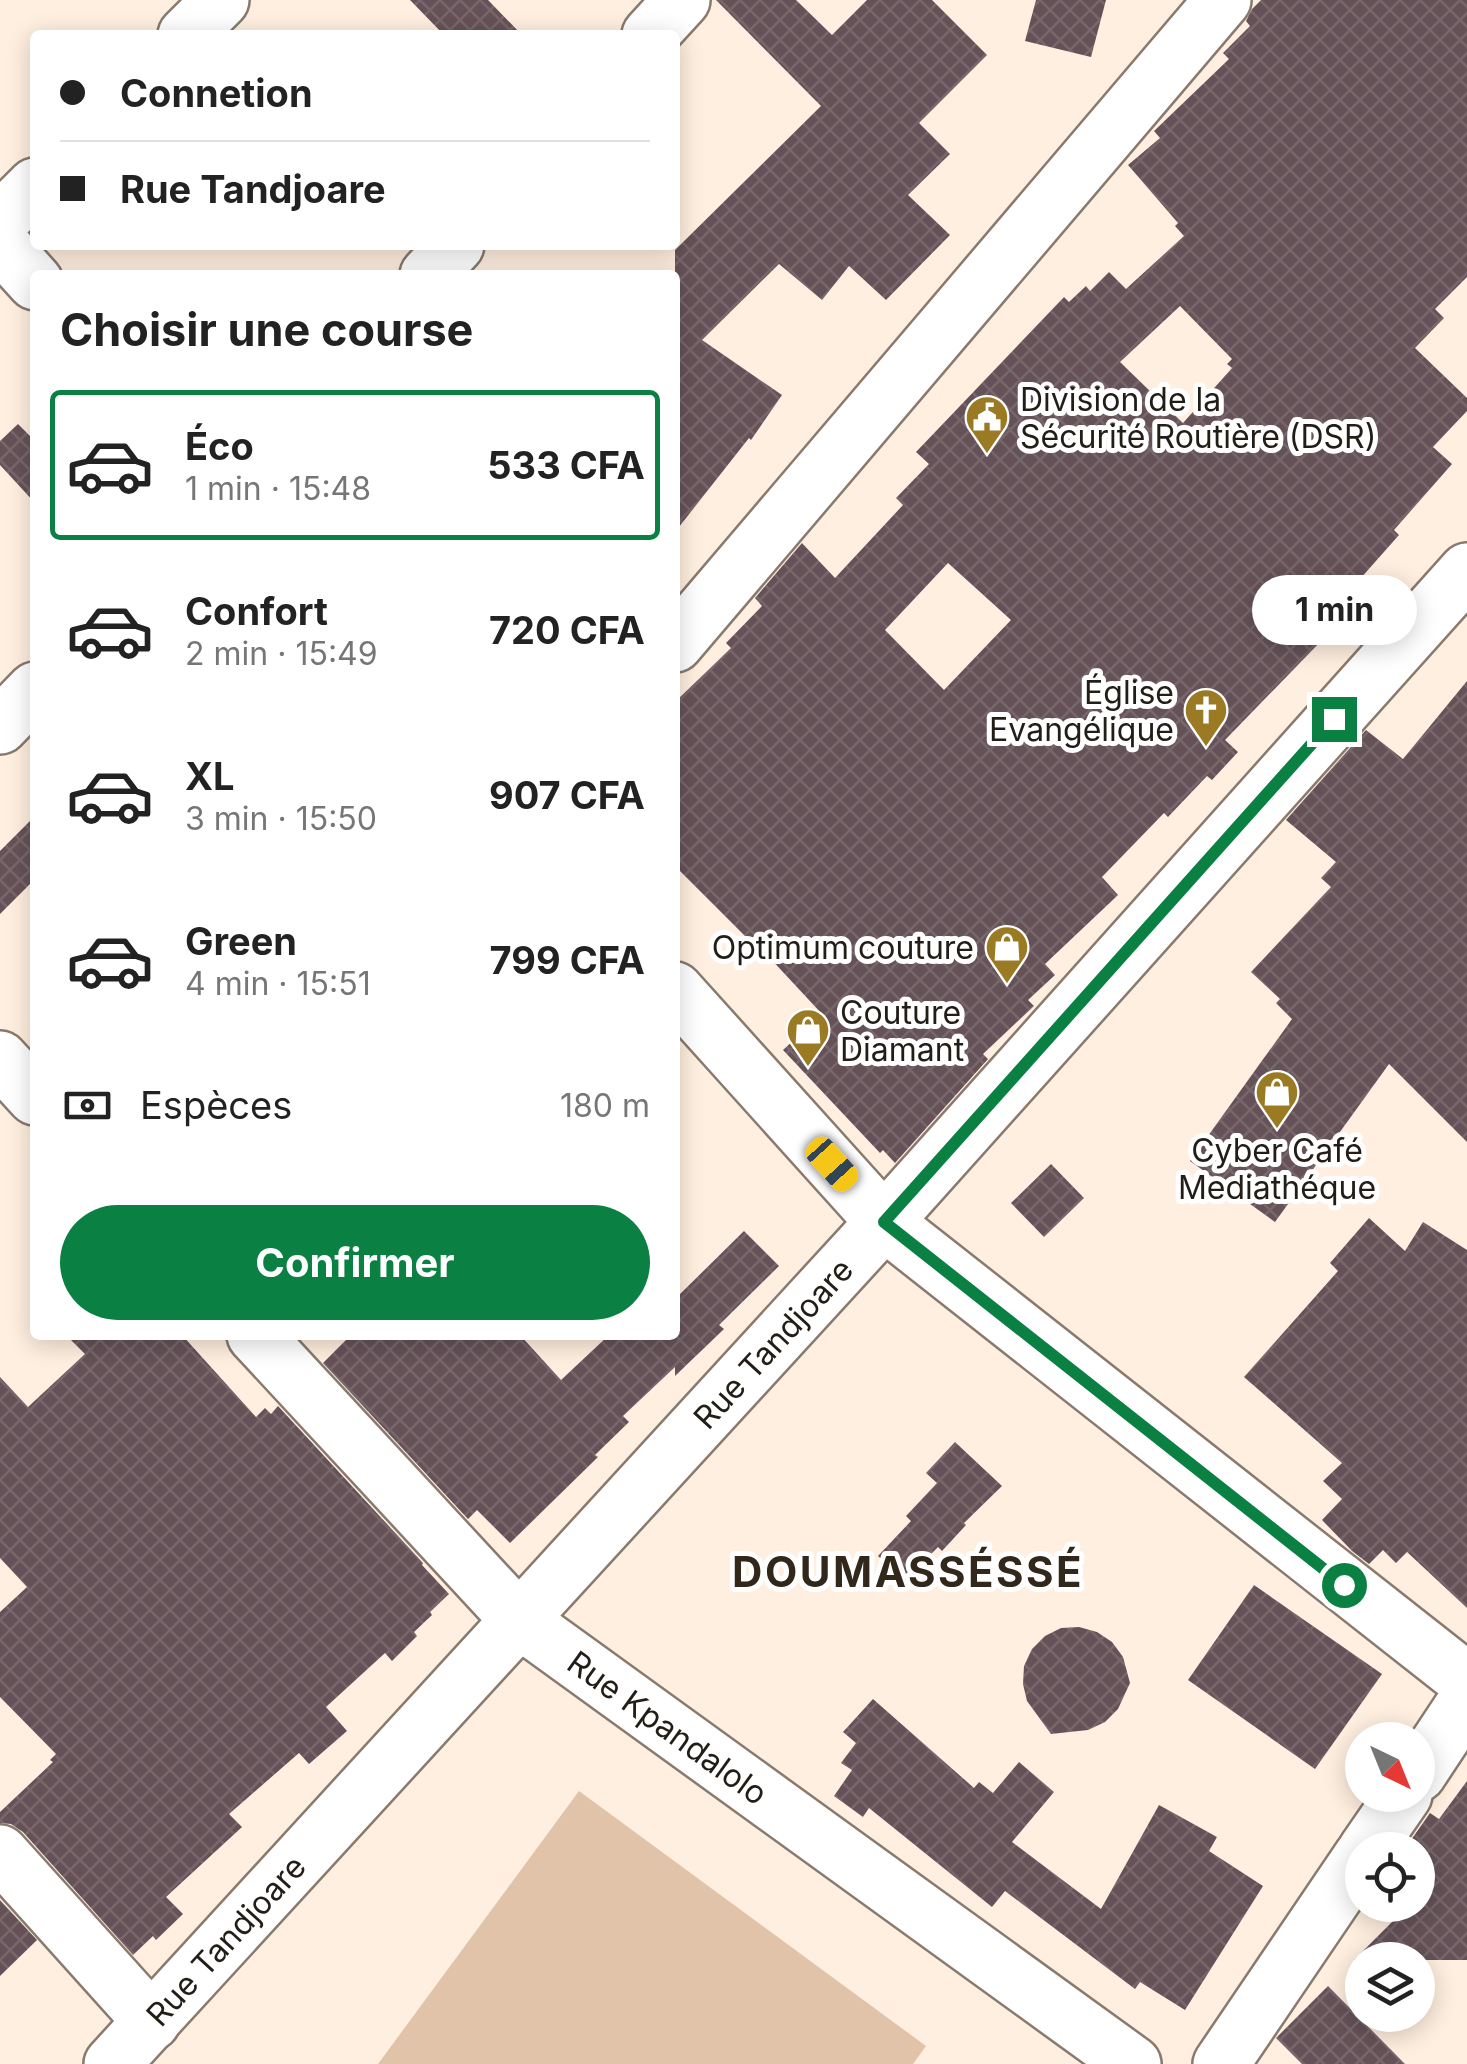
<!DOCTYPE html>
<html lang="fr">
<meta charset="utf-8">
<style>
:root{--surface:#fff;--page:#f2f2f2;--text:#222;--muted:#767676;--line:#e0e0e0;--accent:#0b8043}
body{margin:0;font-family:Inter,sans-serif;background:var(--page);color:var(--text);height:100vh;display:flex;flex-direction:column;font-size:38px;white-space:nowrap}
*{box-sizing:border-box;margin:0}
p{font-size:32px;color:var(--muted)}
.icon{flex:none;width:55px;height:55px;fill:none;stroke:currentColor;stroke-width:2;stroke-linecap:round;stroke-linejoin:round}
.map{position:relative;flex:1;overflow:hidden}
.panel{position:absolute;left:30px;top:270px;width:650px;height:1070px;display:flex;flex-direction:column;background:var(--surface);border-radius:10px;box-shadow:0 5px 25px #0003}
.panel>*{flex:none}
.hud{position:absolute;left:30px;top:30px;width:650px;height:220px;border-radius:10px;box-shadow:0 5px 25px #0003;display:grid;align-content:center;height:220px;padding:0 30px;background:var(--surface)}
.needle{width:65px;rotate:137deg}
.controls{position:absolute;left:1345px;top:1722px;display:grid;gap:20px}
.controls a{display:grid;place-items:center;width:90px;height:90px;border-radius:50%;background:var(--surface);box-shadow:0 5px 25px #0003;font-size:50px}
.end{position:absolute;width:45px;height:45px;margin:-22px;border:12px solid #0b8043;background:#fff;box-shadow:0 0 0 5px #fff}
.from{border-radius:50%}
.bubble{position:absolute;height:70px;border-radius:35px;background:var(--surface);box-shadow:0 5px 25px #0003;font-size:32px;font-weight:700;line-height:70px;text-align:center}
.car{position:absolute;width:30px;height:60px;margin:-30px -15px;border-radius:12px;box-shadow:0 0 8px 2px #0007;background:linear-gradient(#f5c518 24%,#345 0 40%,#f5c518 0 76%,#345 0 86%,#f5c518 0)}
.hud b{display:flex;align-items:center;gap:35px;height:95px;font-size:38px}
.hud b+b{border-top:2px solid var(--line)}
.hud i{width:25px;height:25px;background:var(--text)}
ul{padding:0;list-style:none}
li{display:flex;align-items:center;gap:30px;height:150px;margin:0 20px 15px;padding:0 10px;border:5px solid transparent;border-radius:10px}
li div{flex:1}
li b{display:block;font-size:38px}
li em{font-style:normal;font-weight:700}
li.active{border-color:var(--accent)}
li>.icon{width:90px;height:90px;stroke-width:1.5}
h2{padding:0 30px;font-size:45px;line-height:120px}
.pay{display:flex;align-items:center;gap:25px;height:110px;padding:0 30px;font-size:38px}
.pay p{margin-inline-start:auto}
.cta{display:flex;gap:20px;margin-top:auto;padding:20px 30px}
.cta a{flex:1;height:115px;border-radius:60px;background:var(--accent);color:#fff;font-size:40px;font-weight:700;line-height:115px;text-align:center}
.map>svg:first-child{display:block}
</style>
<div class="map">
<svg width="1467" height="2064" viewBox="0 0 1467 2064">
<defs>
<pattern id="building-cross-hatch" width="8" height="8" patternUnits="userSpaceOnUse" patternTransform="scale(2.5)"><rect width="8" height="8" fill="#655258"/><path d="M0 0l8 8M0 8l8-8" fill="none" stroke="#77676b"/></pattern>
</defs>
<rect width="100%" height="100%" fill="#ffefe0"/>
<path fill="#e0c3a9" d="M579 1791 926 2046 913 2064H378Z"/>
<g fill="url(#building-cross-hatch)" fill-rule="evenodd">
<path d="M410 0H488L522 35H444Z"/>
<path d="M716 0H796L832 35 867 0H932L987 55 919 123 950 154 908 195 950 235 886 300 849 266 822 300 779 264 702 340 782 395 751 440 749 438 675 532V250L821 106Z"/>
<path d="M1036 0H1106L1091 57 1025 41Z"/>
<path d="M1261 0H1467V277L1435 309 1444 318 1415 348 1467 398V411L1433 447 1452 464 1394 530 1399 535 1360 579 1374 592 1327 642 1324 638 1225 740 1238 752 1212 780 1207 776 1168 817 1164 813 1102 877 1118 895 1045 964 1055 975 1028 1000 1034 1006 983 1054 988 1059 895 1163 883 1150 880 1153 783 1050 822 1014 754 941 752 943 675 866V702L731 648 726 643 762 606 755 598 802 543 835 578 903 505 896 498 929 464 916 452 1064 297 1069 302 1086 286 1090 291 1109 272 1126 289 1184 236 1175 226 1178 223 1128 165 1160 138 1154 131 1229 59 1223 53 1250 26 1246 21 1252 9ZM1180 306 1232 359 1227 364 1232 368 1183 423 1120 362ZM948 563 1011 620 944 690 885 630Z"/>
<path d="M18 424 35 441V503L0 465V441Z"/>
<path d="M1467 681V1142L1389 1064 1275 1222 1190 1161 1292 1019 1276 1003 1280 999 1251 972 1331 887 1321 878 1336 862 1286 820 1366 730 1403 759Z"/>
<path d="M35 816V879L0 914V851Z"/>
<path d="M1051 1164 1084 1198 1044 1237 1011 1203Z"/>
<path d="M1369 1218 1405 1251 1423 1222 1467 1250V1608L1407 1552 1396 1563 1383 1550 1369 1564 1352 1551 1322 1520 1342 1499 1323 1481 1342 1463 1244 1377 1338 1271 1330 1263Z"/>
<path d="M744 1231 779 1266 719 1325 724 1329 675 1376V1367L623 1416 629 1422 595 1455 598 1457 510 1543 477 1510 468 1519 323 1363 351 1335H520L561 1380 609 1335H675V1299Z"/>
<path d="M66 1335H182L256 1417 265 1408 271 1414 278 1406 423 1563 422 1565 449 1594 430 1612 432 1615 414 1632 417 1636 392 1661 385 1653 326 1707 347 1731 309 1764 299 1753 229 1814 242 1827 166 1897 183 1914 156 1940 153 1936 133 1955 23 1832 11 1824 0 1823V1812L53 1762 50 1760 56 1754 0 1697V1612L27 1587 0 1558V1377L28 1407 85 1354Z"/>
<path d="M955 1442 1002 1486 964 1523 966 1525 942 1551 938 1547 905 1581 878 1556 911 1521 906 1516 937 1483 926 1473Z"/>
<path d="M1254 1585 1382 1674 1315 1769 1188 1680Z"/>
<path d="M1079 1627 1097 1632 1112 1642 1123 1657 1130 1683 1118 1709 1105 1722 1088 1730 1051 1734 1027 1701 1023 1684 1024 1666 1032 1649 1045 1636 1061 1628Z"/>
<path d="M873 1699 974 1788 979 1782 993 1793 1019 1762 1054 1792 1012 1842 1101 1909 1159 1805 1217 1837 1209 1851 1263 1886 1185 2010 1140 1982 1135 1989 1005 1891 992 1907 869 1808 863 1817 834 1796 852 1770 841 1763 856 1743 843 1732Z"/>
<path d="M1467 1781V1960H1354L1409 1905H1418V1850H1404L1430 1813 1439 1819Z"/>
<path d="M0 1900 37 1940 0 1976Z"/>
<path d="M1328 1986 1405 2064H1302L1276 2038Z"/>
</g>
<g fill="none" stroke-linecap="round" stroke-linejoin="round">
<g stroke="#897a6d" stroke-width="60">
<g id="minor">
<path d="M186 35 221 0"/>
<path d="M650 35 682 0"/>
<path d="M0 221 35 186"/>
<path d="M0 243 35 282"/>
<path d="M428 275 456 245"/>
<path d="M675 644 1223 0"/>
<path d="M0 726 35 690"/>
<path d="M675 990 884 1222 1467 1681"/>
<path d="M0 1059 35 1097"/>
<path id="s1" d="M255 1335 518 1619 1133 2064"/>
<path d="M1418 1774 1467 1700"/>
<path d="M1366 1850 1404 1795"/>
<path d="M0 1853 152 2022"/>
<path id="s2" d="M112 2064 884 1222 1467 571"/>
<path d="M1221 2064 1362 1856"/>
</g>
</g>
<use href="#minor" stroke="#fff" stroke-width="55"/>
</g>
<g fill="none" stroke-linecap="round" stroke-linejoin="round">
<path stroke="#0b8043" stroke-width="12" d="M1334 719 884 1222 1344 1585"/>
</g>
<defs>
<g id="civic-pin" transform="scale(2.25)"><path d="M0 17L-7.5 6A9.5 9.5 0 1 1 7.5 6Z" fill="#9b7a24" stroke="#fff"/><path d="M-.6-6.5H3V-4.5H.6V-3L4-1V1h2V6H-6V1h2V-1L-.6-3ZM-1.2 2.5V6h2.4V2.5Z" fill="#fff"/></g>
<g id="church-pin" transform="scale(2.25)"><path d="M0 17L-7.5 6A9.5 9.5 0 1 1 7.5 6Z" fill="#9b7a24" stroke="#fff"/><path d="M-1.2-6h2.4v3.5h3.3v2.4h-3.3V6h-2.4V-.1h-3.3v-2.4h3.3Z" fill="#fff"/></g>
<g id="shop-pin" transform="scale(2.25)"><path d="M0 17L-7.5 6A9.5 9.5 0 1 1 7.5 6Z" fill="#9b7a24" stroke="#fff"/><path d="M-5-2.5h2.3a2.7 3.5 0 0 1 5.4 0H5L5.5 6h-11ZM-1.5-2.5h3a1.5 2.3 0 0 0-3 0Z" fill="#fff"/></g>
</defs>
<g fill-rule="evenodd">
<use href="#civic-pin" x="987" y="417"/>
<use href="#church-pin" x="1206" y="710"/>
<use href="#shop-pin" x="1007" y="947"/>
<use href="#shop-pin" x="808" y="1030"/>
<use href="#shop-pin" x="1277" y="1092"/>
</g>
<g text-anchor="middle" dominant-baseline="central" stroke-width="10" stroke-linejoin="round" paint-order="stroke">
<g font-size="32" fill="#221d17" stroke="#fff" text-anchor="start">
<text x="1020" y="399">Division de la<tspan x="1020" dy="37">Sécurité Routière (DSR)</tspan></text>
<text x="1174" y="692" text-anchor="end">Église<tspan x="1174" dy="37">Evangélique</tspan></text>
<text x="974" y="947" text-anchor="end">Optimum couture</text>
<text x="840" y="1012">Couture<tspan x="840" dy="37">Diamant</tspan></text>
<text x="1277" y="1150" text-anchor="middle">Cyber Café<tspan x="1277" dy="37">Mediathéque</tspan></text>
</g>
<g font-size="32" fill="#221d17" stroke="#fff">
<text stroke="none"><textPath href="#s2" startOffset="978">Rue Tandjoare</textPath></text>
<text stroke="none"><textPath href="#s1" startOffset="572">Rue Kpandalolo</textPath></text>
<text stroke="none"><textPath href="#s2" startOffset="168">Rue Tandjoare</textPath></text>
</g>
<g font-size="42" font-weight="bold" letter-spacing="2.5" fill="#32271b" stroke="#fff">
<text x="908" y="1571">DOUMASSÉSSÉ</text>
</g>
</g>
</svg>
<div class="controls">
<a><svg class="needle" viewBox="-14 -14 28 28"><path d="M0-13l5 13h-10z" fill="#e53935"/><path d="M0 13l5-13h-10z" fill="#767676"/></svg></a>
<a><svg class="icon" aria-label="locate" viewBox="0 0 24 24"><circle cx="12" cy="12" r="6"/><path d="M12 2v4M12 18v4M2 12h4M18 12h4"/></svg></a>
<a><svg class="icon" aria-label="layers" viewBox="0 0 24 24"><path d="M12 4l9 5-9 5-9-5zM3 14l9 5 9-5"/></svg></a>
</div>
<i class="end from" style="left:1344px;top:1585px"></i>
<i class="end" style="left:1334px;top:719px"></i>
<div class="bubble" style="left:1252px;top:575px;width:165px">1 min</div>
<i class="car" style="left:832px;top:1164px;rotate:138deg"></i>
<div class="hud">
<b><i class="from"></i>Connetion</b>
<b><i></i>Rue Tandjoare</b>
</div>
<section class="panel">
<h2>Choisir une course</h2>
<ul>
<li class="active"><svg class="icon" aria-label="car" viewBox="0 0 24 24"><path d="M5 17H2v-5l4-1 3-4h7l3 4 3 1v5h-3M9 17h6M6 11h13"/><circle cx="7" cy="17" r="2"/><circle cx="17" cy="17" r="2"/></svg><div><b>Éco</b><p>1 min · 15:48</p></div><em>533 CFA</em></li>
<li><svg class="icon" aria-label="car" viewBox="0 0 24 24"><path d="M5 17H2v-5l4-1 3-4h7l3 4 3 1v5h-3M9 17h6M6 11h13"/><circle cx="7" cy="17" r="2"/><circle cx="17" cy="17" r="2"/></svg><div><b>Confort</b><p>2 min · 15:49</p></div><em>720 CFA</em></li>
<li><svg class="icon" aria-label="car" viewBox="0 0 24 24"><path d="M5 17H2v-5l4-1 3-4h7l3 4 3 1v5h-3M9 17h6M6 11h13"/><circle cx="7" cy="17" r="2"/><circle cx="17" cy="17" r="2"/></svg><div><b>XL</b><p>3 min · 15:50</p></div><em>907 CFA</em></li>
<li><svg class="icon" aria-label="car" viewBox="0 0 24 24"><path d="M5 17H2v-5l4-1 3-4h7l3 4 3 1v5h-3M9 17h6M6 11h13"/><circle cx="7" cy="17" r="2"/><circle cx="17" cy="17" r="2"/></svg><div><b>Green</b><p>4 min · 15:51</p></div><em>799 CFA</em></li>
</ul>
<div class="pay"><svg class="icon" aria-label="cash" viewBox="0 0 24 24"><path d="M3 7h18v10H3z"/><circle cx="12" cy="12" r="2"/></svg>Espèces<p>180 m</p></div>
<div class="cta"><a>Confirmer</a></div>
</section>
</div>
